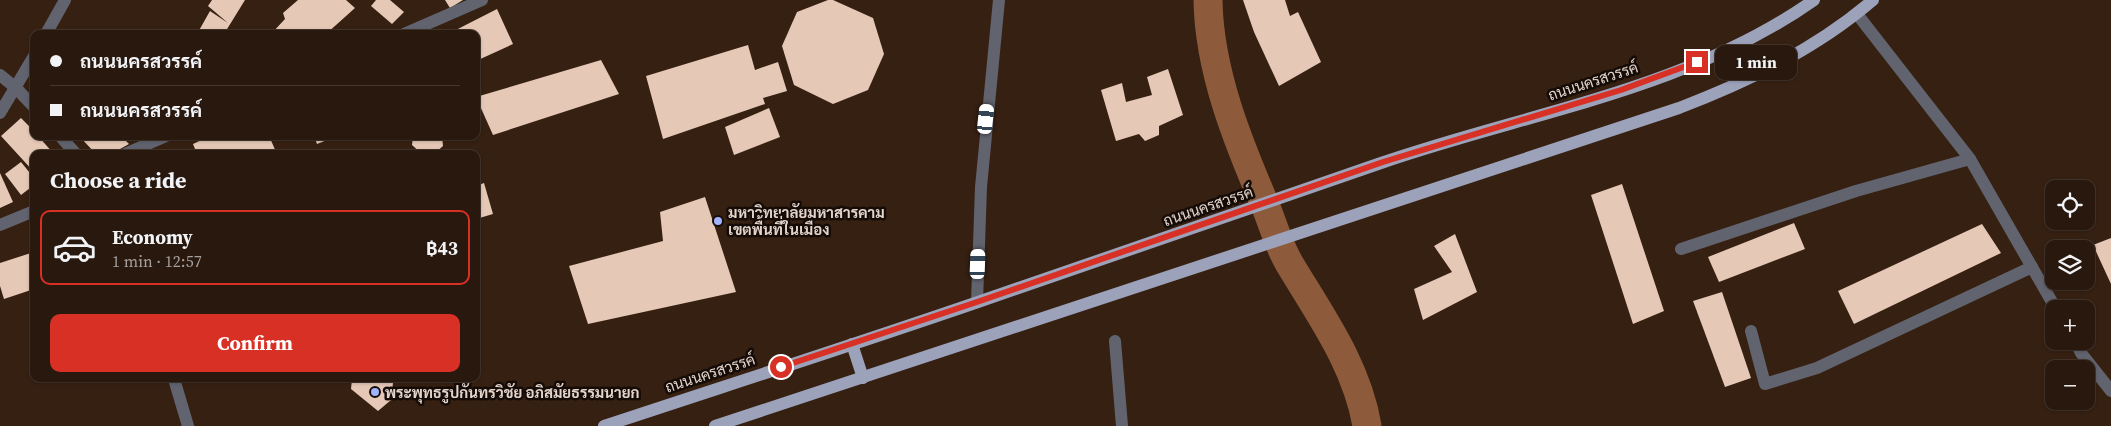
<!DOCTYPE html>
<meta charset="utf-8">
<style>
:root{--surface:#28180e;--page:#34251c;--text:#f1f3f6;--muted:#a5a09e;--line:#44372e;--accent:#d93025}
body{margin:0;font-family:"Source Serif 4",Sarabun,serif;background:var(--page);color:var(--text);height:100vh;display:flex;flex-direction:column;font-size:19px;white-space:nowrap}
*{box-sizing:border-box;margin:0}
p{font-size:16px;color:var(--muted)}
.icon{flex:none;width:28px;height:28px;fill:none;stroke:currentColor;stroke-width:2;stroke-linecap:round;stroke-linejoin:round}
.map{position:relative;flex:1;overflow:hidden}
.sheet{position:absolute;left:30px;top:150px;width:450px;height:232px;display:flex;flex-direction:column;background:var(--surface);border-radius:10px;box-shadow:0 1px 4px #0004,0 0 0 1px var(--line)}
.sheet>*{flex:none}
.guide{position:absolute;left:30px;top:30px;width:450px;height:110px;border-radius:10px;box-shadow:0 1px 4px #0004,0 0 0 1px var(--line);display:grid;align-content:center;height:110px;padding:0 20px;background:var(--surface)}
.tools{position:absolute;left:2045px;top:180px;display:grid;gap:10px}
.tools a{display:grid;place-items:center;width:50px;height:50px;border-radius:10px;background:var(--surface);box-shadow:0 1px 4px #0004,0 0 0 1px var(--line);font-size:25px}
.end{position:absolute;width:22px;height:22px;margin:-11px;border:6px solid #d93025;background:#fff;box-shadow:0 0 0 2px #fff}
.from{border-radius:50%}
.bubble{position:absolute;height:35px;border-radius:10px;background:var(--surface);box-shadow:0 1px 4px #0004,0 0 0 1px var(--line);font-size:16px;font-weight:700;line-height:35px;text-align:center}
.car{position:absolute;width:15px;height:30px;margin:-15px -8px;border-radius:6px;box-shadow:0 0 4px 1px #0007;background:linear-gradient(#fff 24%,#345 0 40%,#fff 0 76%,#345 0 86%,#fff 0)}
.guide b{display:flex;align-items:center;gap:18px;height:48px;font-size:19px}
.guide b+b{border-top:1px solid var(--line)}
.guide i{width:12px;height:12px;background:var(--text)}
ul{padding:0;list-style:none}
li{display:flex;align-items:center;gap:15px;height:75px;margin:0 10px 8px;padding:0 10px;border:2px solid transparent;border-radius:10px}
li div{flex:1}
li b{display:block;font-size:19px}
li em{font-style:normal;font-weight:700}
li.active{border-color:var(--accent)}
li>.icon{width:45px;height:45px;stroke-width:1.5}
h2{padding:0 20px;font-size:22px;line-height:60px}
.button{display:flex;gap:10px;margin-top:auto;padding:10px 20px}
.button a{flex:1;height:58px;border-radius:10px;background:var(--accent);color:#fff;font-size:20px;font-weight:700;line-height:58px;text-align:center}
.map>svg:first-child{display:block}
</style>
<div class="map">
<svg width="2111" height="426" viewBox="0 0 2111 426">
<rect width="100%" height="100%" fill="#362012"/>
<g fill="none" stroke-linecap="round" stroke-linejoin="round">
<path stroke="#8d5b3b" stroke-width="29" d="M1208 0C1209 71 1238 142 1266 207 1273 225 1279 246 1289 263 1320 315 1357 365 1367 426"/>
</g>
<g fill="#e6c8b7">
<path d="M212 0H245L224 34H197L210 11 228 23 208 6Z"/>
<path d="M298 0H346L355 8 326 34H271L285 19 283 13Z"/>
<path d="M376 0H390L404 12 392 24 371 6Z"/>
<path d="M445 0H463L450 8Z"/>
<path d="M828 0H833L873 18 884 54 868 90 833 104 794 85 782 46 797 12Z"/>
<path d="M1243 0H1285L1290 16 1298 12 1321 62 1279 86 1254 32Z"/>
<path d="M497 9 513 44 476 61V34H448Z"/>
<path d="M748 45 755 70 778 62 787 91 763 98 765 104 663 139 646 76Z"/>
<path d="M601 60 619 94 493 135 476 97Z"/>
<path d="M1168 69 1183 115 1159 126V135L1145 141 1139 134 1116 141 1101 90 1122 83 1126 102 1152 95 1147 77Z"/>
<path d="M769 108 780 137 734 155 725 127Z"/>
<path d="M21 118 34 131V136H38L54 154H34V172L1 136Z"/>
<path d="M79 136H121L129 144 111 154H96Z"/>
<path d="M210 136H269L277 154H197L193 144Z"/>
<path d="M314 136H337L317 144Z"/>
<path d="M413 136H442L443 146 435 153 422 154 412 145Z"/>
<path d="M21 162 34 178V185L21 195 5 174Z"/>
<path d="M0 173 13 202 0 208Z"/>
<path d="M484 183 493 214 476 219V186Z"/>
<path d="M1622 184 1664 311 1633 324 1591 195Z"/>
<path d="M705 197 736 292 588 324 569 266 663 241 660 212Z"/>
<path d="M1794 223 1805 249 1719 282 1708 257Z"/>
<path d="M1982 224 2001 253 1854 324 1838 291Z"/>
<path d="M1455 234 1477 292 1423 320 1414 289 1452 272 1434 246Z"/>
<path d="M2111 238V284L2093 245Z"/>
<path d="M34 252V289L4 299 0 286V263Z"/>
<path d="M1722 292 1751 378 1725 387 1693 301Z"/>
<path d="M352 379H382L393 383 391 400 378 411 351 389Z"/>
</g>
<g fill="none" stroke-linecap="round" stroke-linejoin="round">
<g stroke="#61646f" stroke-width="12">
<path d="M1857 14 1970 159 2056 309"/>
<path d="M46 34 65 0"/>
<path d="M404 34 482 0"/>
<path d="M0 75 16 88 34 107"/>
<path d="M0 113 34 56"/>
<path d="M60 136 76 154"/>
<path d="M125 154 166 136"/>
<path d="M0 225 34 211"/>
<path d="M1681 249 1856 191 1970 159"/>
<path d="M977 302 981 187 999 0"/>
<path d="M1751 331 1765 384 1817 368 2032 267"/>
<path d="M1115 341 1122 426"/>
<path d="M2075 341 2081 353 2111 391"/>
<path d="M174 379 188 426"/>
</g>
<g stroke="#9ca2ba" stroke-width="12">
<path d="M852 344 863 378"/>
<path d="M604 426C728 385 853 345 978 302 1112 256 1246 209 1381 163 1525 113 1687 90 1814 0"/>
<path d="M715 426 1679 108C1749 81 1816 49 1873 0"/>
</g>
</g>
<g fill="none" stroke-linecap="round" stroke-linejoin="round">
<path stroke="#d93025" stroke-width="6" d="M781 367 977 302 1383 162 1621 90 1697 62"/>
</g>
<g fill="#a1b3fd" stroke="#160c07" stroke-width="2">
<circle cx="718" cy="221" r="5"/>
<circle cx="375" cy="392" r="5"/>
</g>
<g text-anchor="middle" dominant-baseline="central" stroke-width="5" stroke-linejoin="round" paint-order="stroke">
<g font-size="15" fill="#e3d4cc" stroke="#160c07">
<text transform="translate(1593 81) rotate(-18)">ถนนนครสวรรค์</text>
<text transform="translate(1208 206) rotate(-19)">ถนนนครสวรรค์</text>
<text transform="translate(710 373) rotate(-18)">ถนนนครสวรรค์</text>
</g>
<g font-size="15" font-weight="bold" fill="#e3d4cc" stroke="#160c07" text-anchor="start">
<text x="728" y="212">มหาวิทยาลัยมหาสารคาม<tspan x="728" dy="17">เขตพื้นที่ในเมือง</tspan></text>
<text x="385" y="392">พระพุทธรูปกันทรวิชัย อภิสมัยธรรมนายก</text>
</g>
</g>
</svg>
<div class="tools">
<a><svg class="icon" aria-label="locate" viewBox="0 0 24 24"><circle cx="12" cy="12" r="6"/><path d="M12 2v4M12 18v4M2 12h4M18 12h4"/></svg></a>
<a><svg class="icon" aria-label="layers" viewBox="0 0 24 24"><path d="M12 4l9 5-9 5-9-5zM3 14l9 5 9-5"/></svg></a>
<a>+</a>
<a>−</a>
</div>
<i class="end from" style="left:781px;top:367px"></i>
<i class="end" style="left:1697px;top:62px"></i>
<div class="bubble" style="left:1715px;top:45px;width:82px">1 min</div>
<i class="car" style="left:986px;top:119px;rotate:6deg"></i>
<i class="car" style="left:978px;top:264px;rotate:2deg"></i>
<div class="guide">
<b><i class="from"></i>ถนนนครสวรรค์</b>
<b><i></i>ถนนนครสวรรค์</b>
</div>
<section class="sheet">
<h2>Choose a ride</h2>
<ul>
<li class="active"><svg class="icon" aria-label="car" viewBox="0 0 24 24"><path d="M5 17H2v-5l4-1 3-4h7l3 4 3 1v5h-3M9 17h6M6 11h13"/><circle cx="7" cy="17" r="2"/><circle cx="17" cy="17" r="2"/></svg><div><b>Economy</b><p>1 min · 12:57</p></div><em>฿43</em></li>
</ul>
<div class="button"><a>Confirm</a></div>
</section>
</div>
